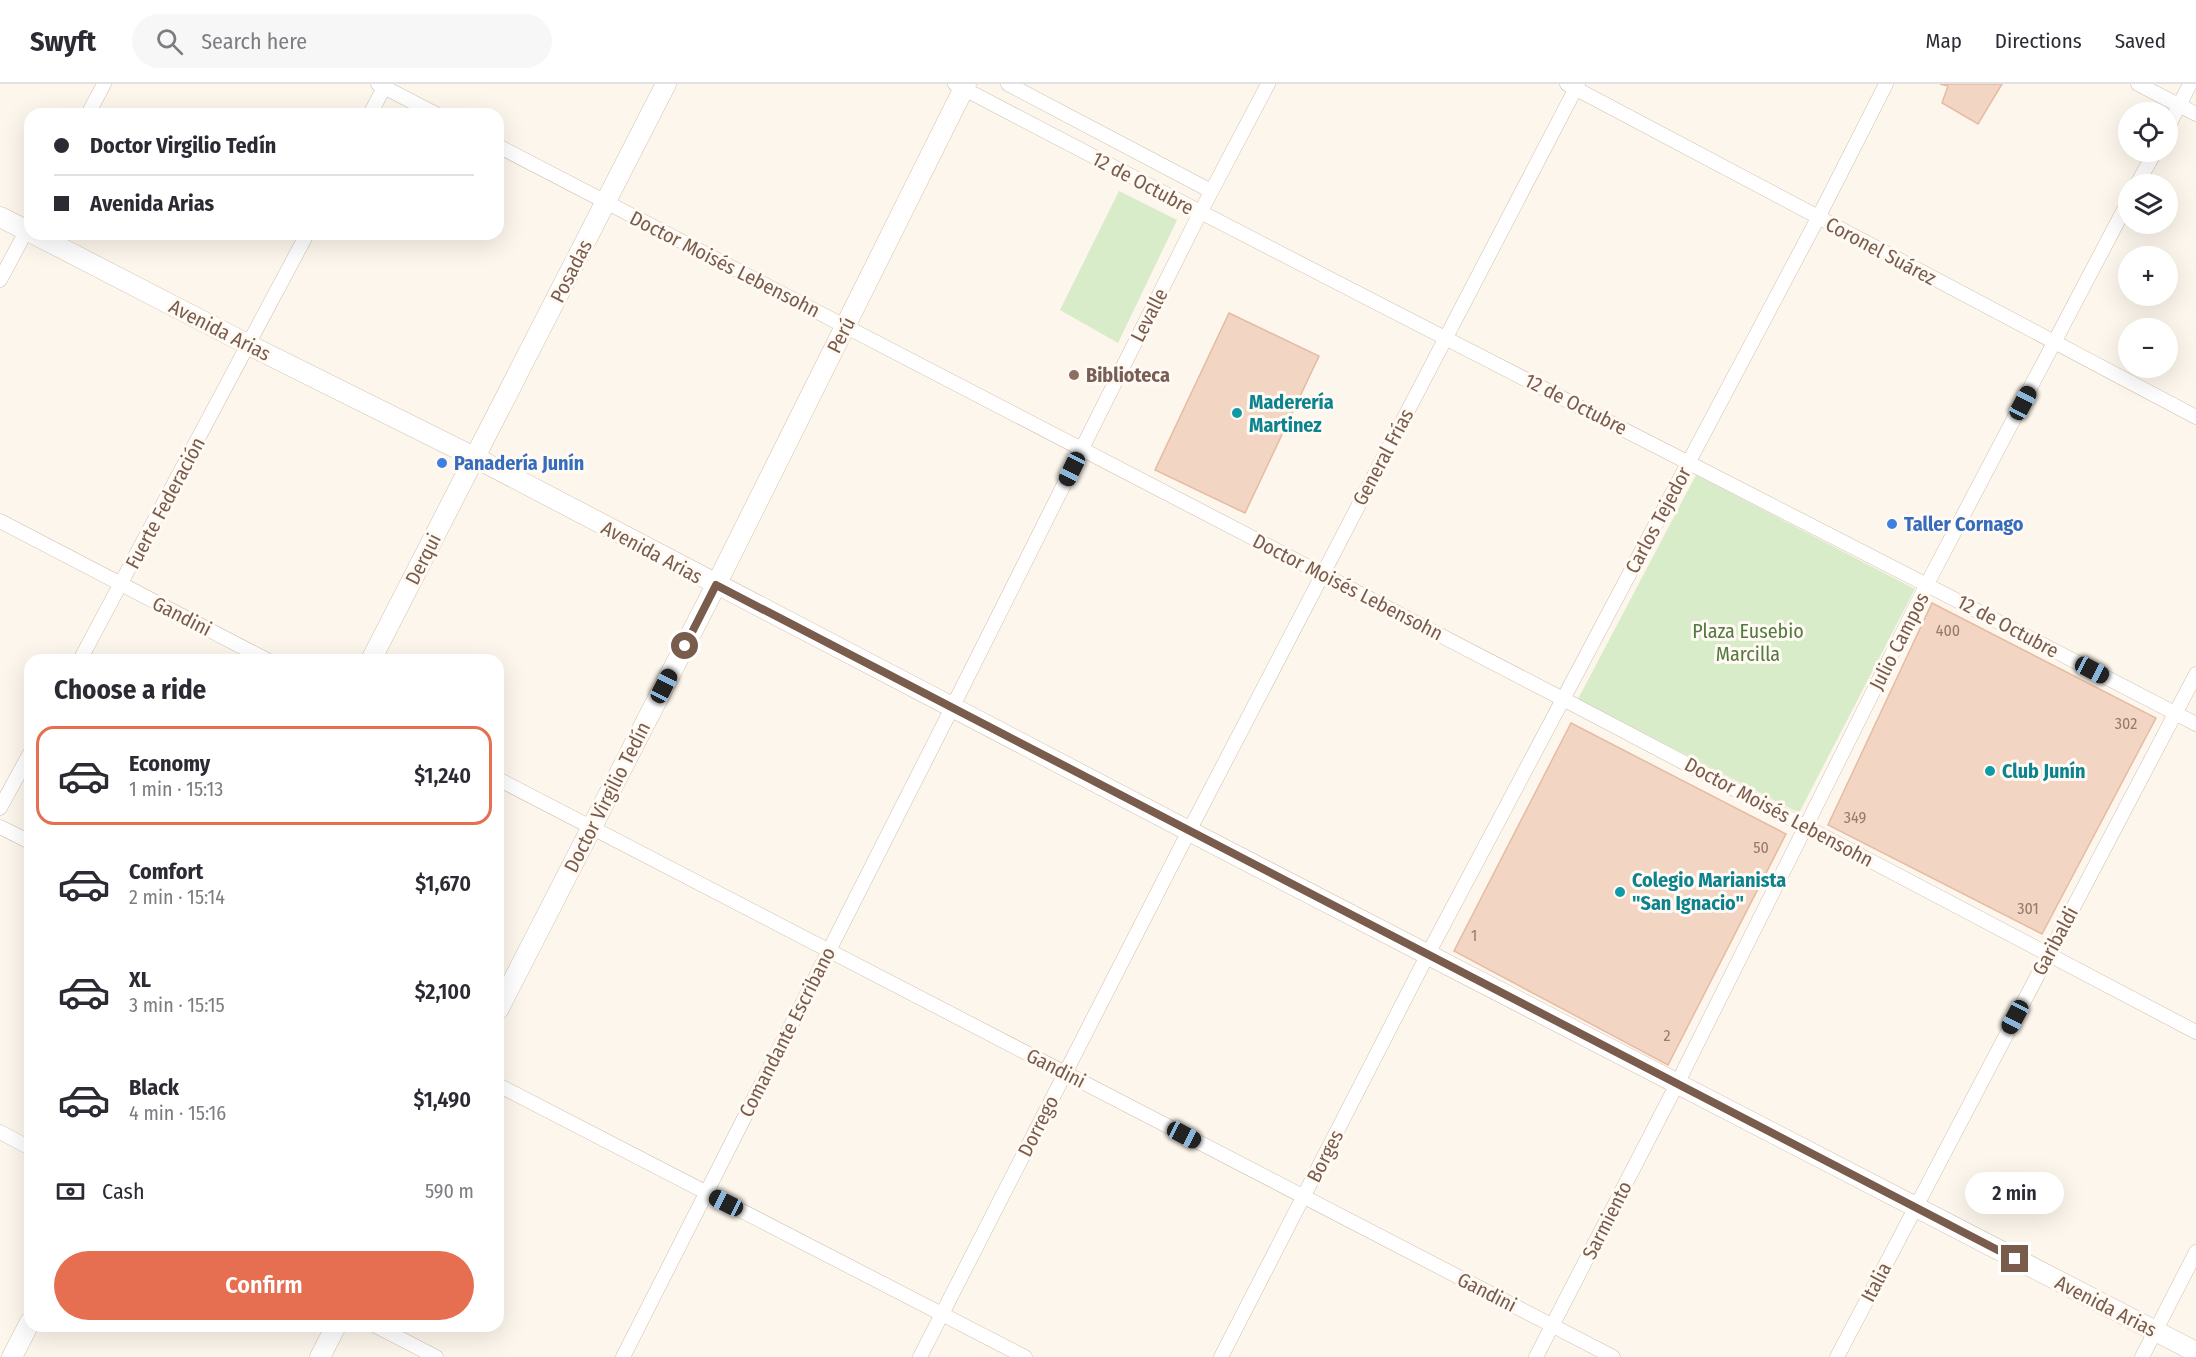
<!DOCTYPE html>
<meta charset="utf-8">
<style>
:root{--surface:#fff;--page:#f7f7f7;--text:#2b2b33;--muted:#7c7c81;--line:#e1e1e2;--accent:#e76f51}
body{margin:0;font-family:"Fira Sans Condensed",sans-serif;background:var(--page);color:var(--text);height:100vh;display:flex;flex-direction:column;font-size:22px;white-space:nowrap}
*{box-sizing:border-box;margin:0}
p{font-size:20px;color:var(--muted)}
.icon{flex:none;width:33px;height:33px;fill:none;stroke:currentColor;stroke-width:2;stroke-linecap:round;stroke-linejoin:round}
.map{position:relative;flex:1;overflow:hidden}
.sheet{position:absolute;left:24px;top:570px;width:480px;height:678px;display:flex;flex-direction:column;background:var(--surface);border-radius:18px;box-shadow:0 6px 24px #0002}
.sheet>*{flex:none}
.hud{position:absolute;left:24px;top:24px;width:480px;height:132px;border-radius:18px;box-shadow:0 6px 24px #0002;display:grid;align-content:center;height:132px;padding:0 30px;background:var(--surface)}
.fabs{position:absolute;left:2118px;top:18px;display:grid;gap:12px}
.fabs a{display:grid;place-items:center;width:60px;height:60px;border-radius:50%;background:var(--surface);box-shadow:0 6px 24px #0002;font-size:30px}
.end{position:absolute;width:27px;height:27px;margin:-14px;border:8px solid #7a5c4d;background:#fff;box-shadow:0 0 0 3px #fff}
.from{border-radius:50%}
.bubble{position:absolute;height:42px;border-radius:21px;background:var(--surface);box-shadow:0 6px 24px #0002;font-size:20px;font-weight:600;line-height:42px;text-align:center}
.car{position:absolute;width:18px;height:36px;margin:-18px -9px;border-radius:8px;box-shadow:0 0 4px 2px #0007;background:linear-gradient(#222 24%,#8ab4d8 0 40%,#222 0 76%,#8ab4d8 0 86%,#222 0)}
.hud b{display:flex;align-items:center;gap:21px;height:57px;font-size:22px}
.hud b+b{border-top:2px solid var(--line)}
.hud i{width:15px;height:15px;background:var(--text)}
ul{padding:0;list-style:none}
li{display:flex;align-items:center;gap:18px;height:99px;margin:0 12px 9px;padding:0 18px;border:3px solid transparent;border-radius:18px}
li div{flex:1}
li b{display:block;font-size:22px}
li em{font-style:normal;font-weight:600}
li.current{border-color:var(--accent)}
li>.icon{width:54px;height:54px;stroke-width:1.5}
h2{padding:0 30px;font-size:27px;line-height:72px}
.pay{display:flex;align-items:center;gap:15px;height:66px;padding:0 30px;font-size:22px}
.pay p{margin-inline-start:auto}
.button{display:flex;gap:12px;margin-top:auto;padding:12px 30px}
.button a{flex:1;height:69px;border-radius:36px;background:var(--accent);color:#fff;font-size:24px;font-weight:600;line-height:69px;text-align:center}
header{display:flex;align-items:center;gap:36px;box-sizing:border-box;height:84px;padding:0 30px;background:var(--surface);border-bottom:2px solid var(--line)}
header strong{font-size:28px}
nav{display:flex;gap:33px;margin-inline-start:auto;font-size:21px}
.search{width:420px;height:54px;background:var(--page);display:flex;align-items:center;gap:15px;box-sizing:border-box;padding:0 21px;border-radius:33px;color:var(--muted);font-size:22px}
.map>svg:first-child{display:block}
</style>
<header>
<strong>Swyft</strong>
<div class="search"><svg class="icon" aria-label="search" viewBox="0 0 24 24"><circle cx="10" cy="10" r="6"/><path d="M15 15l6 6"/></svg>Search here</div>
<nav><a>Map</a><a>Directions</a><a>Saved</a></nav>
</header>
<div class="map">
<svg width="2196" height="1273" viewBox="0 0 2196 1273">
<rect width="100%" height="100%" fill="#fdf6ec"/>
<g fill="#d8ecc9">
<path d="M1119 107 1177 136 1118 259 1060 226Z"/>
<path d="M1696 391 1915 505 1799 729 1578 615Z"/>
</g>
<g fill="#f3d5c3" stroke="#e6bba3" stroke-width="1.5">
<path d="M1940 0H2002L1978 40 1942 19 1948 2Z"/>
<path d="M1229 229 1319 272 1245 429 1155 386Z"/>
<path d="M1932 519 2156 634 2042 850 1828 741Z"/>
<path d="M1571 639 1786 750 1668 981 1454 867Z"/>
</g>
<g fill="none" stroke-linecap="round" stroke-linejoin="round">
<g stroke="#d1beb0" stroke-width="15">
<g id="minor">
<path d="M378 0 436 30"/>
<path d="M955 0C1367 217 1783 425 2196 640"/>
<path d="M1008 0 1211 107"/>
<path d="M1567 0 2196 333"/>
<path d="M2138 0 2196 30"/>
<path d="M88 30 104 0"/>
<path d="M370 30 386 0"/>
<path d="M2168 43 2190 0"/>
<path d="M498 62 1563 615 2196 948"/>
<path d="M2137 100 2155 68"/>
<path d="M0 196 30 140"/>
<path d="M0 437 267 576"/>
<path d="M80 576 307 150"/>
<path d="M498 695 1613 1273"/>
<path d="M0 724 30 669"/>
<path d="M0 743 30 758"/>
<path d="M498 1001 1025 1273"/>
<path d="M0 1048 30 1064"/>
<path d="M376 1242 436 1273"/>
<path d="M623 1273 952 624 1200 129 1268 0"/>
<path d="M920 1273 1189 747 1578 0"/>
<path d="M1221 1273 1428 870 1818 134 1886 0"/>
<path d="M1536 1273 1677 1000 1927 500 2128 118"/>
<path d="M1837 1273 2196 590"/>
<path d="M2142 1273 2196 1168"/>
</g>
</g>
<g stroke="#d6c0b0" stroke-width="21">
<g id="secondary">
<path d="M0 133 30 148"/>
<path d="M34 150 249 261 476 374 1189 747 2196 1268"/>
<path d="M371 576 666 0"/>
<path d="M498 926 716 501 966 0"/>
<path d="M12 1273 30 1238"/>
<path d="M320 1273 336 1242"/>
</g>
</g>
<use href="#minor" stroke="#fff" stroke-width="14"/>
<use href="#secondary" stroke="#fff" stroke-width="20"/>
</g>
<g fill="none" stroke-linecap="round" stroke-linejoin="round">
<path stroke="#7a5c4d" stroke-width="8" d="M685 562 716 501 2015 1175"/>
</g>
<circle fill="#8d6e63" stroke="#fffaf3" stroke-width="2" cx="1074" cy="291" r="6"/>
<g fill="#0f9aa8" stroke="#fffaf3" stroke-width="2">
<circle cx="1237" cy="329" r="6"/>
<circle cx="1990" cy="687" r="6"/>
<circle cx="1620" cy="808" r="6"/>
</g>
<g fill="#3f7fe0" stroke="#fffaf3" stroke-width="2">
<circle cx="442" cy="379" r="6"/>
<circle cx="1892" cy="440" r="6"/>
</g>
<g text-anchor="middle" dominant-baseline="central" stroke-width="6" stroke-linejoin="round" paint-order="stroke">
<g font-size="16" fill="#987a6a">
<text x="1948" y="546">400</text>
<text x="2126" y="639">302</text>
<text x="1855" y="733">349</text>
<text x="1761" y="763">50</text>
<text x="2028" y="824">301</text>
<text x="1474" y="851">1</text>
<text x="1667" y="951">2</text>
</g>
<g font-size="20" fill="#7a5c4d" stroke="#fffaf3">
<text transform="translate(1143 99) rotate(28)">12 de Octubre</text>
<text transform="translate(1881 167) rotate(28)">Coronel Suárez</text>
<text transform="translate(725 180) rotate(27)">Doctor Moisés Lebensohn</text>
<text transform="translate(571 187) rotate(-63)">Posadas</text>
<text transform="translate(1149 231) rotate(-63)">Levalle</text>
<text transform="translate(220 246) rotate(27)">Avenida Arias</text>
<text transform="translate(841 251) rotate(-63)">Perú</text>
<text transform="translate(1576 320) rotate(27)">12 de Octubre</text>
<text transform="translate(1383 373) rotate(-62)">General Frías</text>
<text transform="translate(165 419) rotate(-62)">Fuerte Federación</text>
<text transform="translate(1658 436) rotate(-62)">Carlos Tejedor</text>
<text transform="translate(652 468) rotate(28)">Avenida Arias</text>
<text transform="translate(423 475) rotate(-63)">Derqui</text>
<text transform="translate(1348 503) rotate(27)">Doctor Moisés Lebensohn</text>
<text transform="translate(182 532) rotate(27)">Gandini</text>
<text transform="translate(2008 542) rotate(28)">12 de Octubre</text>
<text transform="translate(1899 557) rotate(-63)">Julio Campos</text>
<text transform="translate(607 713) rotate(-63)">Doctor Virgilio Tedín</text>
<text transform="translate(1779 728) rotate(28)">Doctor Moisés Lebensohn</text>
<text transform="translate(2055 857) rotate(-62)">Garibaldi</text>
<text transform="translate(787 948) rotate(-63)">Comandante Escribano</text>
<text transform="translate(1056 984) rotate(27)">Gandini</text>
<text transform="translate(1038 1042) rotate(-63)">Dorrego</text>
<text transform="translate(1325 1072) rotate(-63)">Borges</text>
<text transform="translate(1607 1136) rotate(-63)">Sarmiento</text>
<text transform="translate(1876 1198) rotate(-62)">Italia</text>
<text transform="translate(1487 1208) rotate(27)">Gandini</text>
<text transform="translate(2106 1222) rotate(27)">Avenida Arias</text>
</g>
<g font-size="20" font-weight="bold" fill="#785e54" stroke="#fffaf3" text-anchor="start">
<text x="1086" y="291">Biblioteca</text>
</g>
<g font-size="20" font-weight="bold" fill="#0d838f" stroke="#fffaf3" text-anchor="start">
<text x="1249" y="318">Maderería<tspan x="1249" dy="23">Martinez</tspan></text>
<text x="2002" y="687">Club Junín</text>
<text x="1632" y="796">Colegio Marianista<tspan x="1632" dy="23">"San Ignacio"</tspan></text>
</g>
<g font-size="20" font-weight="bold" fill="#366cbe" stroke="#fffaf3" text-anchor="start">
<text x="454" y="379">Panadería Junín</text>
<text x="1904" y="440">Taller Cornago</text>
</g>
<g font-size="20" fill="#537a41" stroke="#fffaf3">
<text x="1748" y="547">Plaza Eusebio<tspan x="1748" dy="23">Marcilla</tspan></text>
</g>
</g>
</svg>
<div class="fabs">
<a><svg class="icon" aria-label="locate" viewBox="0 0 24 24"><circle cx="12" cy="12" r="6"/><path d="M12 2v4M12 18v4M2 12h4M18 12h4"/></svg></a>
<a><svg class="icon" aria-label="layers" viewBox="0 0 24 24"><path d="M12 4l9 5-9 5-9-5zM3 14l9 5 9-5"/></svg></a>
<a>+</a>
<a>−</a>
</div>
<i class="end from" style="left:685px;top:562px"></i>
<i class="end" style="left:2015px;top:1175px"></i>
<div class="bubble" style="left:1965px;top:1088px;width:99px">2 min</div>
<i class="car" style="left:2023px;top:319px;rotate:28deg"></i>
<i class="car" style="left:1072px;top:385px;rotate:206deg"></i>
<i class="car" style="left:2092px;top:586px;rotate:118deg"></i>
<i class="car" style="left:664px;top:602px;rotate:27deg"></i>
<i class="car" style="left:2015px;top:933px;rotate:208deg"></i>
<i class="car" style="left:1184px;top:1051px;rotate:118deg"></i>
<i class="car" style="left:726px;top:1119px;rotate:297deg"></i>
<div class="hud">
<b><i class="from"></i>Doctor Virgilio Tedín</b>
<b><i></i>Avenida Arias</b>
</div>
<section class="sheet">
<h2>Choose a ride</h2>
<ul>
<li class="current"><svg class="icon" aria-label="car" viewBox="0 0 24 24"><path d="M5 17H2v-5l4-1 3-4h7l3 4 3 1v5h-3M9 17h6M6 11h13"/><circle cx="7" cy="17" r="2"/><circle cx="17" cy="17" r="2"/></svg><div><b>Economy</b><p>1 min · 15:13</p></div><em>$1,240</em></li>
<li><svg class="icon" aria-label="car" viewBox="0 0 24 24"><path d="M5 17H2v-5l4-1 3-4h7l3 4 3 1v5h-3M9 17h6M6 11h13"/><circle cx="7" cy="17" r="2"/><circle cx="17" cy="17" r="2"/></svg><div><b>Comfort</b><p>2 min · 15:14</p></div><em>$1,670</em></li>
<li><svg class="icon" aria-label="car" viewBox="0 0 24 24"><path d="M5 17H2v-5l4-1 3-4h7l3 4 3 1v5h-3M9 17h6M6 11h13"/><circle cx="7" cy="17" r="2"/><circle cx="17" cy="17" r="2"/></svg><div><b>XL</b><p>3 min · 15:15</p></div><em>$2,100</em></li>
<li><svg class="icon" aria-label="car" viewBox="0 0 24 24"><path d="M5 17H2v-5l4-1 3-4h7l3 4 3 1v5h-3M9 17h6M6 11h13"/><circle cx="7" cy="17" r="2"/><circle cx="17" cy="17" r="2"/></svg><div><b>Black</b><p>4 min · 15:16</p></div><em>$1,490</em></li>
</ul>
<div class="pay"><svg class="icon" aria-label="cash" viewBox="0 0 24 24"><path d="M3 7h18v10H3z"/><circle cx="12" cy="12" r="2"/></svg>Cash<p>590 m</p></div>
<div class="button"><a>Confirm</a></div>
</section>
</div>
